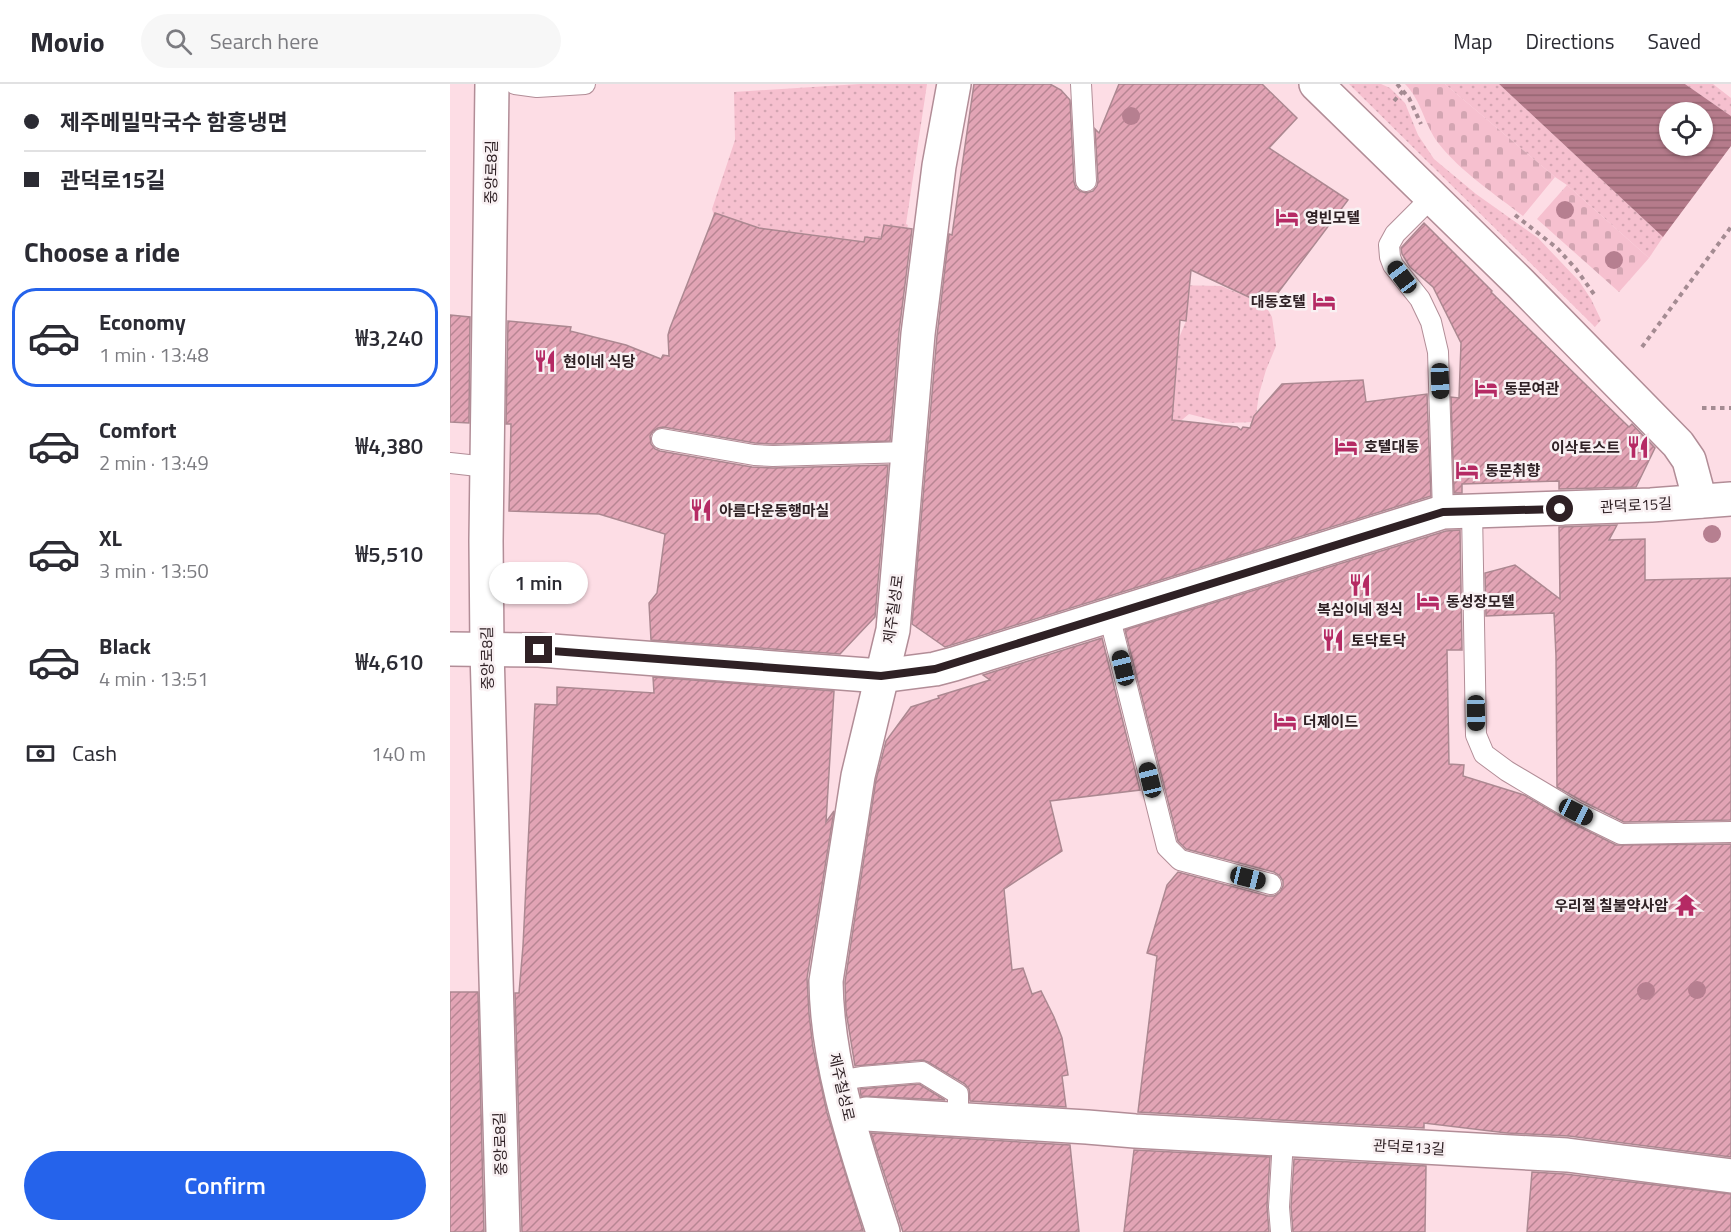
<!DOCTYPE html>
<meta charset="utf-8">
<style>
:root{--surface:#fff;--page:#f7f7f7;--text:#2b2b33;--muted:#7c7c81;--line:#e1e1e2;--accent:#2563eb}
body{margin:0;font-family:"Titillium Web","Noto Sans KR",sans-serif;background:var(--page);color:var(--text);height:100vh;display:flex;flex-direction:column;font-size:22px;white-space:nowrap}
*{box-sizing:border-box;margin:0}
p{font-size:20px;color:var(--muted)}
.icon{flex:none;width:33px;height:33px;fill:none;stroke:currentColor;stroke-width:2;stroke-linecap:round;stroke-linejoin:round}
.map{position:relative;flex:1;overflow:hidden}
.sheet{display:flex;flex-direction:column;background:var(--surface);width:450px}
.sheet>*{flex:none}
.top-card{display:grid;align-content:center;height:132px;padding:0 24px;background:var(--surface)}
.fabs{position:absolute;left:1209px;top:18px;display:grid;gap:12px}
.fabs a{display:grid;place-items:center;width:54px;height:54px;border-radius:50%;background:var(--surface);box-shadow:0 2px 4px #0004;font-size:30px}
.end{position:absolute;width:27px;height:27px;margin:-14px;border:8px solid #2f2125;background:#fff;box-shadow:0 0 0 3px #fff}
.from{border-radius:50%}
.bubble{position:absolute;height:42px;border-radius:21px;background:var(--surface);box-shadow:0 2px 4px #0004;font-size:20px;font-weight:600;line-height:42px;text-align:center}
.car{position:absolute;width:18px;height:36px;margin:-18px -9px;border-radius:8px;box-shadow:0 0 4px 2px #0007;background:linear-gradient(#222 24%,#8ab4d8 0 40%,#222 0 76%,#8ab4d8 0 86%,#222 0)}
.top-card b{display:flex;align-items:center;gap:21px;height:57px;font-size:22px}
.top-card b+b{border-top:2px solid var(--line)}
.top-card i{width:15px;height:15px;background:var(--text)}
ul{padding:0;list-style:none}
li{display:flex;align-items:center;gap:18px;height:99px;margin:0 12px 9px;padding:0 12px;border:3px solid transparent;border-radius:24px}
li div{flex:1}
li b{display:block;font-size:22px}
li em{font-style:normal;font-weight:600}
li.current{border-color:var(--accent)}
li>.icon{width:54px;height:54px;stroke-width:1.5}
h2{padding:0 24px;font-size:27px;line-height:72px}
.pay{display:flex;align-items:center;gap:15px;height:66px;padding:0 24px;font-size:22px}
.pay p{margin-inline-start:auto}
.button{display:flex;gap:12px;margin-top:auto;padding:12px 24px}
.button a{flex:1;height:69px;border-radius:36px;background:var(--accent);color:#fff;font-size:24px;font-weight:600;line-height:69px;text-align:center}
header{display:flex;align-items:center;gap:36px;box-sizing:border-box;height:84px;padding:0 30px;background:var(--surface);border-bottom:2px solid var(--line)}
header strong{font-size:28px}
nav{display:flex;gap:33px;margin-inline-start:auto;font-size:21px}
.search{width:420px;height:54px;background:var(--page);display:flex;align-items:center;gap:15px;box-sizing:border-box;padding:0 21px;border-radius:33px;color:var(--muted);font-size:22px}
main{display:flex;flex:1;min-height:0}
.map>svg:first-child{display:block}
</style>
<header>
<strong>Movio</strong>
<div class="search"><svg class="icon" aria-label="search" viewBox="0 0 24 24"><circle cx="10" cy="10" r="6"/><path d="M15 15l6 6"/></svg>Search here</div>
<nav><a>Map</a><a>Directions</a><a>Saved</a></nav>
</header>
<main>
<section class="sheet">
<div class="top-card">
<b><i class="from"></i>제주메밀막국수 함흥냉면</b>
<b><i></i>관덕로15길</b>
</div>
<h2>Choose a ride</h2>
<ul>
<li class="current"><svg class="icon" aria-label="car" viewBox="0 0 24 24"><path d="M5 17H2v-5l4-1 3-4h7l3 4 3 1v5h-3M9 17h6M6 11h13"/><circle cx="7" cy="17" r="2"/><circle cx="17" cy="17" r="2"/></svg><div><b>Economy</b><p>1 min · 13:48</p></div><em>₩3,240</em></li>
<li><svg class="icon" aria-label="car" viewBox="0 0 24 24"><path d="M5 17H2v-5l4-1 3-4h7l3 4 3 1v5h-3M9 17h6M6 11h13"/><circle cx="7" cy="17" r="2"/><circle cx="17" cy="17" r="2"/></svg><div><b>Comfort</b><p>2 min · 13:49</p></div><em>₩4,380</em></li>
<li><svg class="icon" aria-label="car" viewBox="0 0 24 24"><path d="M5 17H2v-5l4-1 3-4h7l3 4 3 1v5h-3M9 17h6M6 11h13"/><circle cx="7" cy="17" r="2"/><circle cx="17" cy="17" r="2"/></svg><div><b>XL</b><p>3 min · 13:50</p></div><em>₩5,510</em></li>
<li><svg class="icon" aria-label="car" viewBox="0 0 24 24"><path d="M5 17H2v-5l4-1 3-4h7l3 4 3 1v5h-3M9 17h6M6 11h13"/><circle cx="7" cy="17" r="2"/><circle cx="17" cy="17" r="2"/></svg><div><b>Black</b><p>4 min · 13:51</p></div><em>₩4,610</em></li>
</ul>
<div class="pay"><svg class="icon" aria-label="cash" viewBox="0 0 24 24"><path d="M3 7h18v10H3z"/><circle cx="12" cy="12" r="2"/></svg>Cash<p>140 m</p></div>
<div class="button"><a>Confirm</a></div>
</section>
<div class="map">
<svg width="1281" height="1148" viewBox="0 0 1281 1148">
<defs>
<pattern id="grass-dots" width="8" height="8" patternUnits="userSpaceOnUse" patternTransform="scale(1.5)"><rect width="8" height="8" fill="#f6c0cf"/><path d="M2 2h.1M6 6h.1" fill="none" stroke="#d3a5b2" stroke-width="1.8" stroke-linecap="round"/></pattern>
<pattern id="cemetery-stones" width="16" height="16" patternUnits="userSpaceOnUse" patternTransform="scale(1.5)"><rect width="16" height="16" fill="#f6c0cf"/><path d="M2 7V4a2 2 0 0 1 4 0v3zM10 15v-3a2 2 0 0 1 4 0v3z" fill="#d3a5b2"/></pattern>
<pattern id="water-rules" width="6" height="5" patternUnits="userSpaceOnUse" patternTransform="scale(1.5)"><rect width="6" height="5" fill="#b57b8b"/><path d="M0 2.5h6" fill="none" stroke="#946471"/></pattern>
<pattern id="building-hatch" width="6" height="6" patternUnits="userSpaceOnUse" patternTransform="scale(1.5)"><rect width="6" height="6" fill="#e2a4b5"/><path d="M-1 1l2-2M0 6l6-6M5 7l2-2" fill="none" stroke="#b88593"/></pattern>
</defs>
<rect width="100%" height="100%" fill="#fddde5"/>
<g fill="url(#grass-dots)">
<path d="M410 0H477L456 140 458 141 457 144 434 141 431 155 415 153 414 158 349 149 342 155 273 132H264L262 125 285 56 284 8Z"/>
<path d="M899 0H931L940 4 955 19 968 51 984 75 1026 110 1088 154 1129 197 1141 215 1151 236 1145 243Z"/>
<path d="M995 0H1049L1213 153 1199 174 1117 101 1105 93Z"/>
<path d="M1235 0H1263L1281 14V32Z"/>
<path d="M721 201 771 202 807 217 819 223 818 226 822 233 826 262 816 286 809 310 805 338 774 339 739 330 727 340 638 304 722 313 729 254 736 237 739 207Z"/>
</g>
<g fill="url(#cemetery-stones)">
<path d="M955 0H995L1105 93 1073 132C1046 111 1010 87 989 60 974 41 972 17 955 0Z"/>
<path d="M1117 101 1199 174 1169 208 1087 135Z"/>
</g>
<path fill="url(#water-rules)" fill-rule="evenodd" d="M1049 0H1235L1281 32V62L1213 153ZM1220 28H1252V62H1220Z"/>
<g fill="url(#building-hatch)" stroke="#ac8891" stroke-width="1.5">
<path d="M524 0H600L611 6 620 16 624 98 626 104 630 107 636 109 643 107 647 102 648 97 645 45 649 49 669 0H812L847 34 819 64 898 116 818 222 741 186 736 237 730 236 722 336 787 343 791 346 793 343 800 344 804 332 832 300 913 296 916 318 977 310 981 412 495 563 462 540 487 252 499 150 502 151Z"/>
<path d="M265 129 309 144 414 158 415 153 431 155 434 141 462 145 449 248 440 357 323 360 305 359 213 343 208 344 203 347 200 352 201 360 205 365 210 367 302 383 323 384 438 381 425 533 390 570 201 556 199 519 207 509 215 450 149 430 59 427 61 340H56L58 237 121 243 120 247 176 261 211 275 213 271 219 272 218 251 220 244Z"/>
<path d="M974 139 1042 207 1041 208 1179 343 1182 340 1205 364 1186 403 1109 405V397L1012 400V409H1004L1001 313 1009 314 1011 259 983 203 960 183 952 170 951 164Z"/>
<path d="M0 231 20 233 19 339 0 338Z"/>
<path d="M1167 441 1159 456 1195 455V496L1281 494V736L1174 738 1132 717 1107 703 1106 572 1104 529 1036 532 1035 489 1065 481 1110 515 1109 443Z"/>
<path d="M1010 446 1012 566H997L999 680 1014 681 1013 692 1074 711 1120 738 1166 761 1281 760V1073L1119 1052 1057 1049 974 1039V1044L688 1028 707 872 697 869 717 801 728 788 818 812H824L830 808 833 802V797L830 792 824 788 736 765 728 757 675 546 996 447Z"/>
<path d="M652 554 690 706 600 717 612 767 554 805 562 886 573 884 582 910 591 907 604 933 612 954 618 991 612 992 616 1023 520 1017 519 1005 515 1000 478 978 472 976 405 982 396 927 395 898 426 696 436 657 461 623 489 614 488 612 540 596 533 591Z"/>
<path d="M203 593 384 607 376 738 384 727 357 894 359 930 363 964 377 1029 413 1147 72 1148 65 909H69L73 862 85 620 107 621V603L204 609Z"/>
<path d="M0 908H28L34 1148H0Z"/>
<path d="M469 1000 495 1016 411 1012 410 1005Z"/>
<path d="M421 1049 620 1061 629 1148H453Z"/>
<path d="M684 1066 820 1073 817 1122 819 1148H674Z"/>
<path d="M844 1075 976 1082 975 1148H843L841 1123Z"/>
<path d="M1082 1088 1115 1090 1281 1110V1148H1077Z"/>
</g>
<g fill="none" stroke-linecap="round" stroke-linejoin="round">
<g stroke="#b28d97" stroke-width="22">
<g id="lane">
<path d="M65 0 87 3 135 0"/>
<path d="M631 0 636 97"/>
<path d="M982 113 945 150 939 161 940 173 943 181 970 215 981 238 988 268 993 428"/>
<path d="M212 355 304 371 323 372 458 368"/>
<path d="M0 379 37 383"/>
<path d="M1022 427 1026 651 1034 670 1057 687 1126 728 1171 750 1281 748"/>
<path d="M659 531 717 763 730 776 821 800"/>
<path d="M388 997 411 993 472 988 508 1010V1036"/>
<path d="M831 1148 829 1123 833 1056"/>
</g>
</g>
<g stroke="#b28d97" stroke-width="36">
<g id="street">
<path d="M42 0 36 457 37 566 53 1148"/>
<path d="M866 0 1070 199 1228 360 1239 376 1250 417"/>
<path d="M0 565 89 566 431 592 485 585 504 580 993 428 1201 421 1281 415"/>
<path d="M399 1035 416 1030 637 1043 685 1047 1117 1071 1281 1092"/>
<path d="M433 1148C407 1067 377 983 376 897L408 692 443 546 468 250 489 82 504 0"/>
</g>
</g>
<g stroke="#a48b92" stroke-width="4" stroke-dasharray="4.5 4.5" stroke-linecap="butt">
<path d="M947 0 959 14 971 40"/>
<path d="M944 17 953 7"/>
<path d="M1065 131 1107 164 1126 185 1146 213"/>
<path d="M1192 263 1281 143"/>
<path d="M1252 324H1281"/>
</g>
<use href="#lane" stroke="#fff" stroke-width="20"/>
<use href="#street" stroke="#fff" stroke-width="33"/>
</g>
<g fill="#b67f90">
<circle cx="681" cy="32" r="9"/>
<circle cx="1115" cy="126" r="9"/>
<circle cx="1164" cy="176" r="9"/>
<circle cx="1262" cy="450" r="9"/>
<circle cx="1247" cy="906" r="9"/>
<circle cx="1196" cy="907" r="9"/>
</g>
<g fill="none" stroke-linecap="round" stroke-linejoin="round">
<path stroke="#2f2125" stroke-width="8" d="M89 566 431 592 485 585 993 428 1110 425"/>
</g>
<defs>
<g id="hotel-bare" transform="scale(1.8)"><path d="M-6-4.5h1.5V1H6V5H4.5V3h-9V5H-6ZM-4 0a1.8 1.8 0 1 1 3.6 0ZM.5 0V-2.5h3Q6-2.5 6 0Z" fill="#b52a64" stroke="#f9f1f3" stroke-width="2.5" paint-order="stroke"/></g>
<g id="restaurant-bare" transform="scale(1.8)"><path d="M-5-6h1v4h1v-4h1v4h1v-4h1v5L-1.5 .5V6h-2V.5L-5-1ZM5-6V6H3V1.5H1.5Q1.5-4 5-6Z" fill="#b52a64" stroke="#f9f1f3" stroke-width="2.5" paint-order="stroke"/></g>
<g id="temple-bare" transform="scale(1.8)"><path d="M0-6L5-2H3V0L6.5 2.5H4V6H1.5V3h-3V6H-4V2.5H-6.5L-3 0V-2H-5Z" fill="#b52a64" stroke="#f9f1f3" stroke-width="2.5" paint-order="stroke"/></g>
</defs>
<g fill-rule="evenodd">
<use href="#hotel-bare" x="837" y="133"/>
<use href="#hotel-bare" x="874" y="217"/>
<use href="#restaurant-bare" x="95" y="277"/>
<use href="#hotel-bare" x="1036" y="304"/>
<use href="#hotel-bare" x="896" y="362"/>
<use href="#restaurant-bare" x="1188" y="363"/>
<use href="#hotel-bare" x="1017" y="386"/>
<use href="#restaurant-bare" x="251" y="426"/>
<use href="#restaurant-bare" x="910" y="501"/>
<use href="#hotel-bare" x="978" y="517"/>
<use href="#restaurant-bare" x="883" y="556"/>
<use href="#hotel-bare" x="835" y="637"/>
<use href="#temple-bare" x="1236" y="821"/>
</g>
<g text-anchor="middle" dominant-baseline="central" stroke-width="5" stroke-linejoin="round" paint-order="stroke">
<g font-size="15" fill="#2f2125" stroke="#f9f1f3">
<text transform="translate(41 88) rotate(-89)">중앙로8길</text>
<text transform="translate(1186 421) rotate(-3)">관덕로15길</text>
<text transform="translate(443 525) rotate(-82)">제주칠성로</text>
<text transform="translate(37 574) rotate(-91)">중앙로8길</text>
<text transform="translate(392 1003) rotate(77)">제주칠성로</text>
<text transform="translate(50 1060) rotate(-92)">중앙로8길</text>
<text transform="translate(959 1063) rotate(3)">관덕로13길</text>
</g>
<g font-size="15" font-weight="bold" fill="#2f2125" stroke="#f9f1f3" text-anchor="start">
<text x="855" y="133">영빈모텔</text>
<text x="856" y="217" text-anchor="end">대동호텔</text>
<text x="113" y="277">현이네 식당</text>
<text x="1054" y="304">동문여관</text>
<text x="914" y="362">호텔대동</text>
<text x="1170" y="363" text-anchor="end">이삭토스트</text>
<text x="1035" y="386">동문취향</text>
<text x="269" y="426">아름다운동행마실</text>
<text x="996" y="517">동성장모텔</text>
<text x="910" y="525" text-anchor="middle">복심이네 정식</text>
<text x="901" y="556">토닥토닥</text>
<text x="853" y="637">더제이드</text>
<text x="1218" y="821" text-anchor="end">우리절 칠불약사암</text>
</g>
</g>
</svg>
<div class="fabs">
<a><svg class="icon" aria-label="locate" viewBox="0 0 24 24"><circle cx="12" cy="12" r="6"/><path d="M12 2v4M12 18v4M2 12h4M18 12h4"/></svg></a>
</div>
<i class="end from" style="left:1110px;top:425px"></i>
<i class="end" style="left:89px;top:566px"></i>
<div class="bubble" style="left:39px;top:478px;width:99px">1 min</div>
<i class="car" style="left:952px;top:193px;rotate:323deg"></i>
<i class="car" style="left:990px;top:297px;rotate:178deg"></i>
<i class="car" style="left:673px;top:584px;rotate:346deg"></i>
<i class="car" style="left:1026px;top:629px;rotate:179deg"></i>
<i class="car" style="left:700px;top:696px;rotate:346deg"></i>
<i class="car" style="left:1126px;top:728px;rotate:117deg"></i>
<i class="car" style="left:798px;top:794px;rotate:104deg"></i>
</div>
</main>
